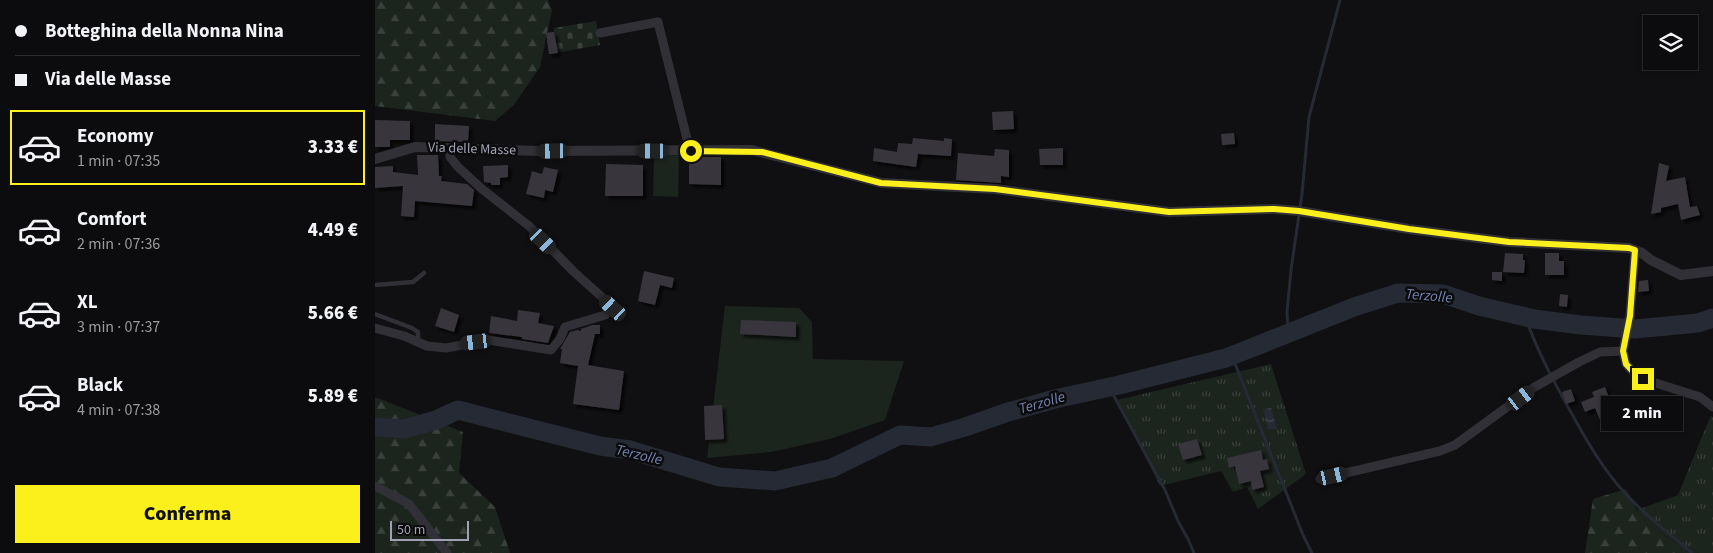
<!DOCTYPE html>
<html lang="it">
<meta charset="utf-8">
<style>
:root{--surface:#0c0b0d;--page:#151416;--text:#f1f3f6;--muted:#9a9b9d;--line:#2c2b2e;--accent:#fcf01c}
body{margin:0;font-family:"Source Sans 3",sans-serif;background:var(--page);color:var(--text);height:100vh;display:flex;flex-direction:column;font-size:19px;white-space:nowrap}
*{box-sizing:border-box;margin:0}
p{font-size:16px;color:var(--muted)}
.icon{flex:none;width:28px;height:28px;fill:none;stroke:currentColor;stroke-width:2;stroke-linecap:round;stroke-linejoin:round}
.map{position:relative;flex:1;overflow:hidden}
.sheet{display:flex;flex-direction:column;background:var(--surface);width:375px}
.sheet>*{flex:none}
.banner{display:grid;align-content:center;height:110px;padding:0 15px;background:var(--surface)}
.fabs{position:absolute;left:1268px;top:15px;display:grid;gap:10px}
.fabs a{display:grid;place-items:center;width:55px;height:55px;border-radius:0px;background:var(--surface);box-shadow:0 1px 4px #0004,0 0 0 1px var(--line);font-size:25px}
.scale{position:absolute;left:15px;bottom:12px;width:79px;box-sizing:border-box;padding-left:5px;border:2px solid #a0a0b3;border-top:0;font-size:14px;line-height:18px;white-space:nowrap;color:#a0a0b3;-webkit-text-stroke:4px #0b0b0c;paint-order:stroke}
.end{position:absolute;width:22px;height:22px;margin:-11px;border:6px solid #fcf01c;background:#111;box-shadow:0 0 0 2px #111}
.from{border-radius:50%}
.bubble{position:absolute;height:35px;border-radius:0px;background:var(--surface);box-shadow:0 1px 4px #0004,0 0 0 1px var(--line);font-size:16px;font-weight:800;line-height:35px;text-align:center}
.car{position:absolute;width:15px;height:30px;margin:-15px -8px;border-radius:6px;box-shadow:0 0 4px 1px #0007;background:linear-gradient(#222 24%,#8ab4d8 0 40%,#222 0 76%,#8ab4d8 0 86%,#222 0)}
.banner b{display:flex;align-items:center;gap:18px;height:48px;font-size:19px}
.banner b+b{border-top:1px solid var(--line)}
.banner i{width:12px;height:12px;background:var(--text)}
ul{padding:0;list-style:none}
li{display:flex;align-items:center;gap:15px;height:75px;margin:0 10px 8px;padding:0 5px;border:2px solid transparent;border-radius:0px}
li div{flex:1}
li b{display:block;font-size:19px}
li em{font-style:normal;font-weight:800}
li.selected{border-color:var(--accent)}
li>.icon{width:45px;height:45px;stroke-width:1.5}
.action{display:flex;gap:10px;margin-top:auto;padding:10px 15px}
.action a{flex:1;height:58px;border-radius:0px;background:var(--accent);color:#111;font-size:20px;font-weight:800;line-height:58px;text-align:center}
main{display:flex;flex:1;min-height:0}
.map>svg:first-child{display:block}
</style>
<main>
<section class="sheet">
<div class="banner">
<b><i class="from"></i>Botteghina della Nonna Nina</b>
<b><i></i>Via delle Masse</b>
</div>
<ul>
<li class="selected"><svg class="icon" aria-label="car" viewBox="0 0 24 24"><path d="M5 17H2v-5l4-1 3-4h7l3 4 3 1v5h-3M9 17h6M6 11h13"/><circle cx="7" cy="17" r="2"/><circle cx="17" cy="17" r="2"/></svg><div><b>Economy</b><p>1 min · 07:35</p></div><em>3.33 €</em></li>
<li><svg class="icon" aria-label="car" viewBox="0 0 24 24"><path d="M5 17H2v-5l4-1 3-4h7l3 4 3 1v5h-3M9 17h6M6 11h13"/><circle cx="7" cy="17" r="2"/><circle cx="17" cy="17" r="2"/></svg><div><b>Comfort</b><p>2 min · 07:36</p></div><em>4.49 €</em></li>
<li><svg class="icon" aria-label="car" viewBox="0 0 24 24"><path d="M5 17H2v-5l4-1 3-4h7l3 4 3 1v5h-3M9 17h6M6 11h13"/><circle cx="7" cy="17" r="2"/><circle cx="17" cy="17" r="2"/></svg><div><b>XL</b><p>3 min · 07:37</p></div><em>5.66 €</em></li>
<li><svg class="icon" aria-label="car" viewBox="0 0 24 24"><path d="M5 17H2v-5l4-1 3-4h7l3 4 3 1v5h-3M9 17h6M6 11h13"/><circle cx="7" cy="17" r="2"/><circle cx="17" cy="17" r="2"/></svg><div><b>Black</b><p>4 min · 07:38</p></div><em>5.89 €</em></li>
</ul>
<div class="action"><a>Conferma</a></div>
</section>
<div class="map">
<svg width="1338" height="553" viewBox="0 0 1338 553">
<defs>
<pattern id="forest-firs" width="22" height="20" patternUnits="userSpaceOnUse" patternTransform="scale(1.25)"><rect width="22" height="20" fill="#1c241e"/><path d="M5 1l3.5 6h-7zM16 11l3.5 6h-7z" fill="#3a403c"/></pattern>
<pattern id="cemetery-stones" width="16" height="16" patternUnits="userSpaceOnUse" patternTransform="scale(1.25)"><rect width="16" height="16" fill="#1c241e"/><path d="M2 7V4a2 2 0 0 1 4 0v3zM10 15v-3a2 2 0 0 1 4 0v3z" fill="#3a403c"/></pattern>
<pattern id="park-tufts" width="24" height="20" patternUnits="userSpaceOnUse" patternTransform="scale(1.25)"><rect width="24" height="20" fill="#1c241e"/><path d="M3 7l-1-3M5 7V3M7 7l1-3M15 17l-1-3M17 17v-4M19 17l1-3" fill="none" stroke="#3a403c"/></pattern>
<pattern id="water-waves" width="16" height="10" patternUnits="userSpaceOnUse" patternTransform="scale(1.25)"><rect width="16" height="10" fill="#252a35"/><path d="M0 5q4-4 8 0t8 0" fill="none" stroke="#414650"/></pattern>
<filter id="shadow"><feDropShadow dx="3.5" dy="3.5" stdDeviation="1" flood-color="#0009"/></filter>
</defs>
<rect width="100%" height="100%" fill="#100f11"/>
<g fill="url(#forest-firs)">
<path d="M0 0H173L177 10 165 67 139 105 120 121 0 106Z"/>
<path d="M0 397 88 432 84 473 120 507 135 553H0Z"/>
<path d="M1251 489 1262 510 1275 528 1324 553H1210L1218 499Z"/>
</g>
<path fill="url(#cemetery-stones)" d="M221 21 225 45 174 54 171 33 179 32V28Z"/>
<g fill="url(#park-tufts)">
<path d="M896 364 931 474 883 509 872 487 858 492 846 471 785 486 742 400Z"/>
<path d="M1336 415 1338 418V553H1324L1275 528 1262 510 1303 495Z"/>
</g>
<g fill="#1c241e">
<path d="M279 155 304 156 303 197 278 196Z"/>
<path d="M350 306 424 308 437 322 438 359 529 361 510 420 455 439 396 452 332 458Z"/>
</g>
<path fill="url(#water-waves)" d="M896 408 902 429H893L888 409Z"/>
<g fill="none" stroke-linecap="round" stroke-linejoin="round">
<g stroke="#252a35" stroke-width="3">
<path d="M1150 316C1162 351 1180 384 1198 416 1213 443 1228 469 1249 492 1269 515 1294 533 1317 553"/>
<path d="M913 333 912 312 916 270 927 194 934 117 965 0"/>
<path d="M857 356 928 535 937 553"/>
<path d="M734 387 790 490 803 521 813 539 819 553"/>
</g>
<path stroke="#252a35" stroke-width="19" d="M0 427 29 429 61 420 83 410 225 446 255 450 344 477 400 481 457 468 525 435 556 437 590 427 633 412 680 399 744 385 851 358 979 307 1023 293 1068 294 1104 306 1159 319 1206 325 1260 329 1323 323 1338 318"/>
</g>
<g fill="#37363c" filter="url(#shadow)">
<path d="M179 32 183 53 174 54 171 33Z"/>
<path d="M638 111 639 129 618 130 617 112Z"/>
<path d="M0 120 35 121V140H15V147H0Z"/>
<path d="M60 124 94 126 93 142 60 141Z"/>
<path d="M859 133 860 144 847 145 846 134Z"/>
<path d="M538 138 569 141V138L577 139 576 156 543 154 541 167 498 161 499 148 522 152 523 143 537 144Z"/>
<path d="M688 148V165H665L664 149Z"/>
<path d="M620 149 634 150V177L626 176V183L581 180 583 153 619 156Z"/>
<path d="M42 155H63L64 176H67L66 181 92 184 99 190 97 206 40 201 39 217 26 216 28 186 0 188V167L18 166V172L43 175Z"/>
<path d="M314 157H346V185L314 184Z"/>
<path d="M1284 163 1294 166 1291 181 1310 177 1315 207 1322 206 1325 215 1306 220 1303 204 1286 208V212L1276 214Z"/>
<path d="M231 164 268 165V196H230Z"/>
<path d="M133 165V177L125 178V185H116V183L109 182 108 166Z"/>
<path d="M169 167 183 170 178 192 170 190 169 198 151 194 157 171 167 174Z"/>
<path d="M1130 253 1148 254V260H1150L1149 273 1128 272Z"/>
<path d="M1170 253H1184V261H1189V275H1170Z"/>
<path d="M269 271 299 278 297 288 285 285 280 305 263 301Z"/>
<path d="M1117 272H1127V281L1117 280Z"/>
<path d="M1273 280 1274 291 1263 292 1264 281Z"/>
<path d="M1185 294 1193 295 1192 307 1184 306Z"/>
<path d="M66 308 84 315 79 332 60 326Z"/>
<path d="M143 310 165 313 163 323 179 326 173 343 147 339V337L114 333 116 316 142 321Z"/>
<path d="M366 320 421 322V337L365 334Z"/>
<path d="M217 325H225V334H220L213 365 249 371 244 410 198 404 203 366 185 363 187 349H185L195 332 202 330 206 331V329Z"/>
<path d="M1230 387 1244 423 1235 426 1232 418 1225 420 1220 408 1210 412 1206 402 1219 397 1217 392Z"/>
<path d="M1196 389 1200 401 1191 404 1187 392Z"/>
<path d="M347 405 349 439 330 440 329 406Z"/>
<path d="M822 439 827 455 808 460 803 444Z"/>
<path d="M886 450 888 460 892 459 894 469 885 471 889 487 877 490 876 481 864 484 860 466 854 468 852 458Z"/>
</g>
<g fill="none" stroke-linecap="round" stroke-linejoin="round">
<g stroke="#313036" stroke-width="4.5">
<path d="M0 285 38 282 49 273"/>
<path d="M0 314 37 328 43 332V341"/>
</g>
<g stroke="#313036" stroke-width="9">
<path d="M225 33 283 22 315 151"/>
<path d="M1260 250 1255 316 1248 351 1251 364 1262 376 1268 379 1325 397 1338 407"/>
<path d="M0 328 29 336 52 346 71 348 113 340 176 350 185 339 190 327 230 315 238 307 199 272 154 226 107 189 83 167 75 157V149"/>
<path d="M945 479 1065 451 1080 445 1158 388 1204 362 1225 352 1248 351"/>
<path d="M0 486 34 504 72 553"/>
</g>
<path stroke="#313036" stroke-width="10" d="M0 159 40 147 164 151 377 150 507 183 620 189 794 212 899 209 924 211 1034 229 1134 242 1254 248 1267 253 1276 260 1306 275 1338 271"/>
</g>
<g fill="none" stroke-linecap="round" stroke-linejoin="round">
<path stroke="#fcf01c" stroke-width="6" d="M316 151 387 152 506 183 620 189 794 212 899 209 924 211 1034 229 1134 242 1254 248 1260 250 1255 316 1248 351 1251 364 1262 376 1268 379"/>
</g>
<g text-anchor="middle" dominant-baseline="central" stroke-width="5" stroke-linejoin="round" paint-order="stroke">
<g font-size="14" fill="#a0a0b3" stroke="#0b0b0c">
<text transform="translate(97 149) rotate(2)">Via delle Masse</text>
</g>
<g font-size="15" font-style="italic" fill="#7383b1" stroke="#0b0b0c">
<text transform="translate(1054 296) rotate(5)">Terzolle</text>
<text transform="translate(667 403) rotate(-16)">Terzolle</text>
<text transform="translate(264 455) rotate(13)">Terzolle</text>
</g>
</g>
</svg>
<div class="fabs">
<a><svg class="icon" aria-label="layers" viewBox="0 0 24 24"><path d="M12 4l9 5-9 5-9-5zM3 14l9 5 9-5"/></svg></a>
</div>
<div class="scale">50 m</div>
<i class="end from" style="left:316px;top:151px"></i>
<i class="end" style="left:1268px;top:379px"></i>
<div class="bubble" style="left:1226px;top:396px;width:82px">2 min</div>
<i class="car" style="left:178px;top:151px;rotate:269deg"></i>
<i class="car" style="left:278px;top:151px;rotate:270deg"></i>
<i class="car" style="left:168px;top:241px;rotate:134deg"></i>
<i class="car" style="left:238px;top:308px;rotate:312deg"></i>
<i class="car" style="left:101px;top:342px;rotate:263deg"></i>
<i class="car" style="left:1146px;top:398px;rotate:53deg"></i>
<i class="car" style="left:958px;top:476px;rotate:77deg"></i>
</div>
</main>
